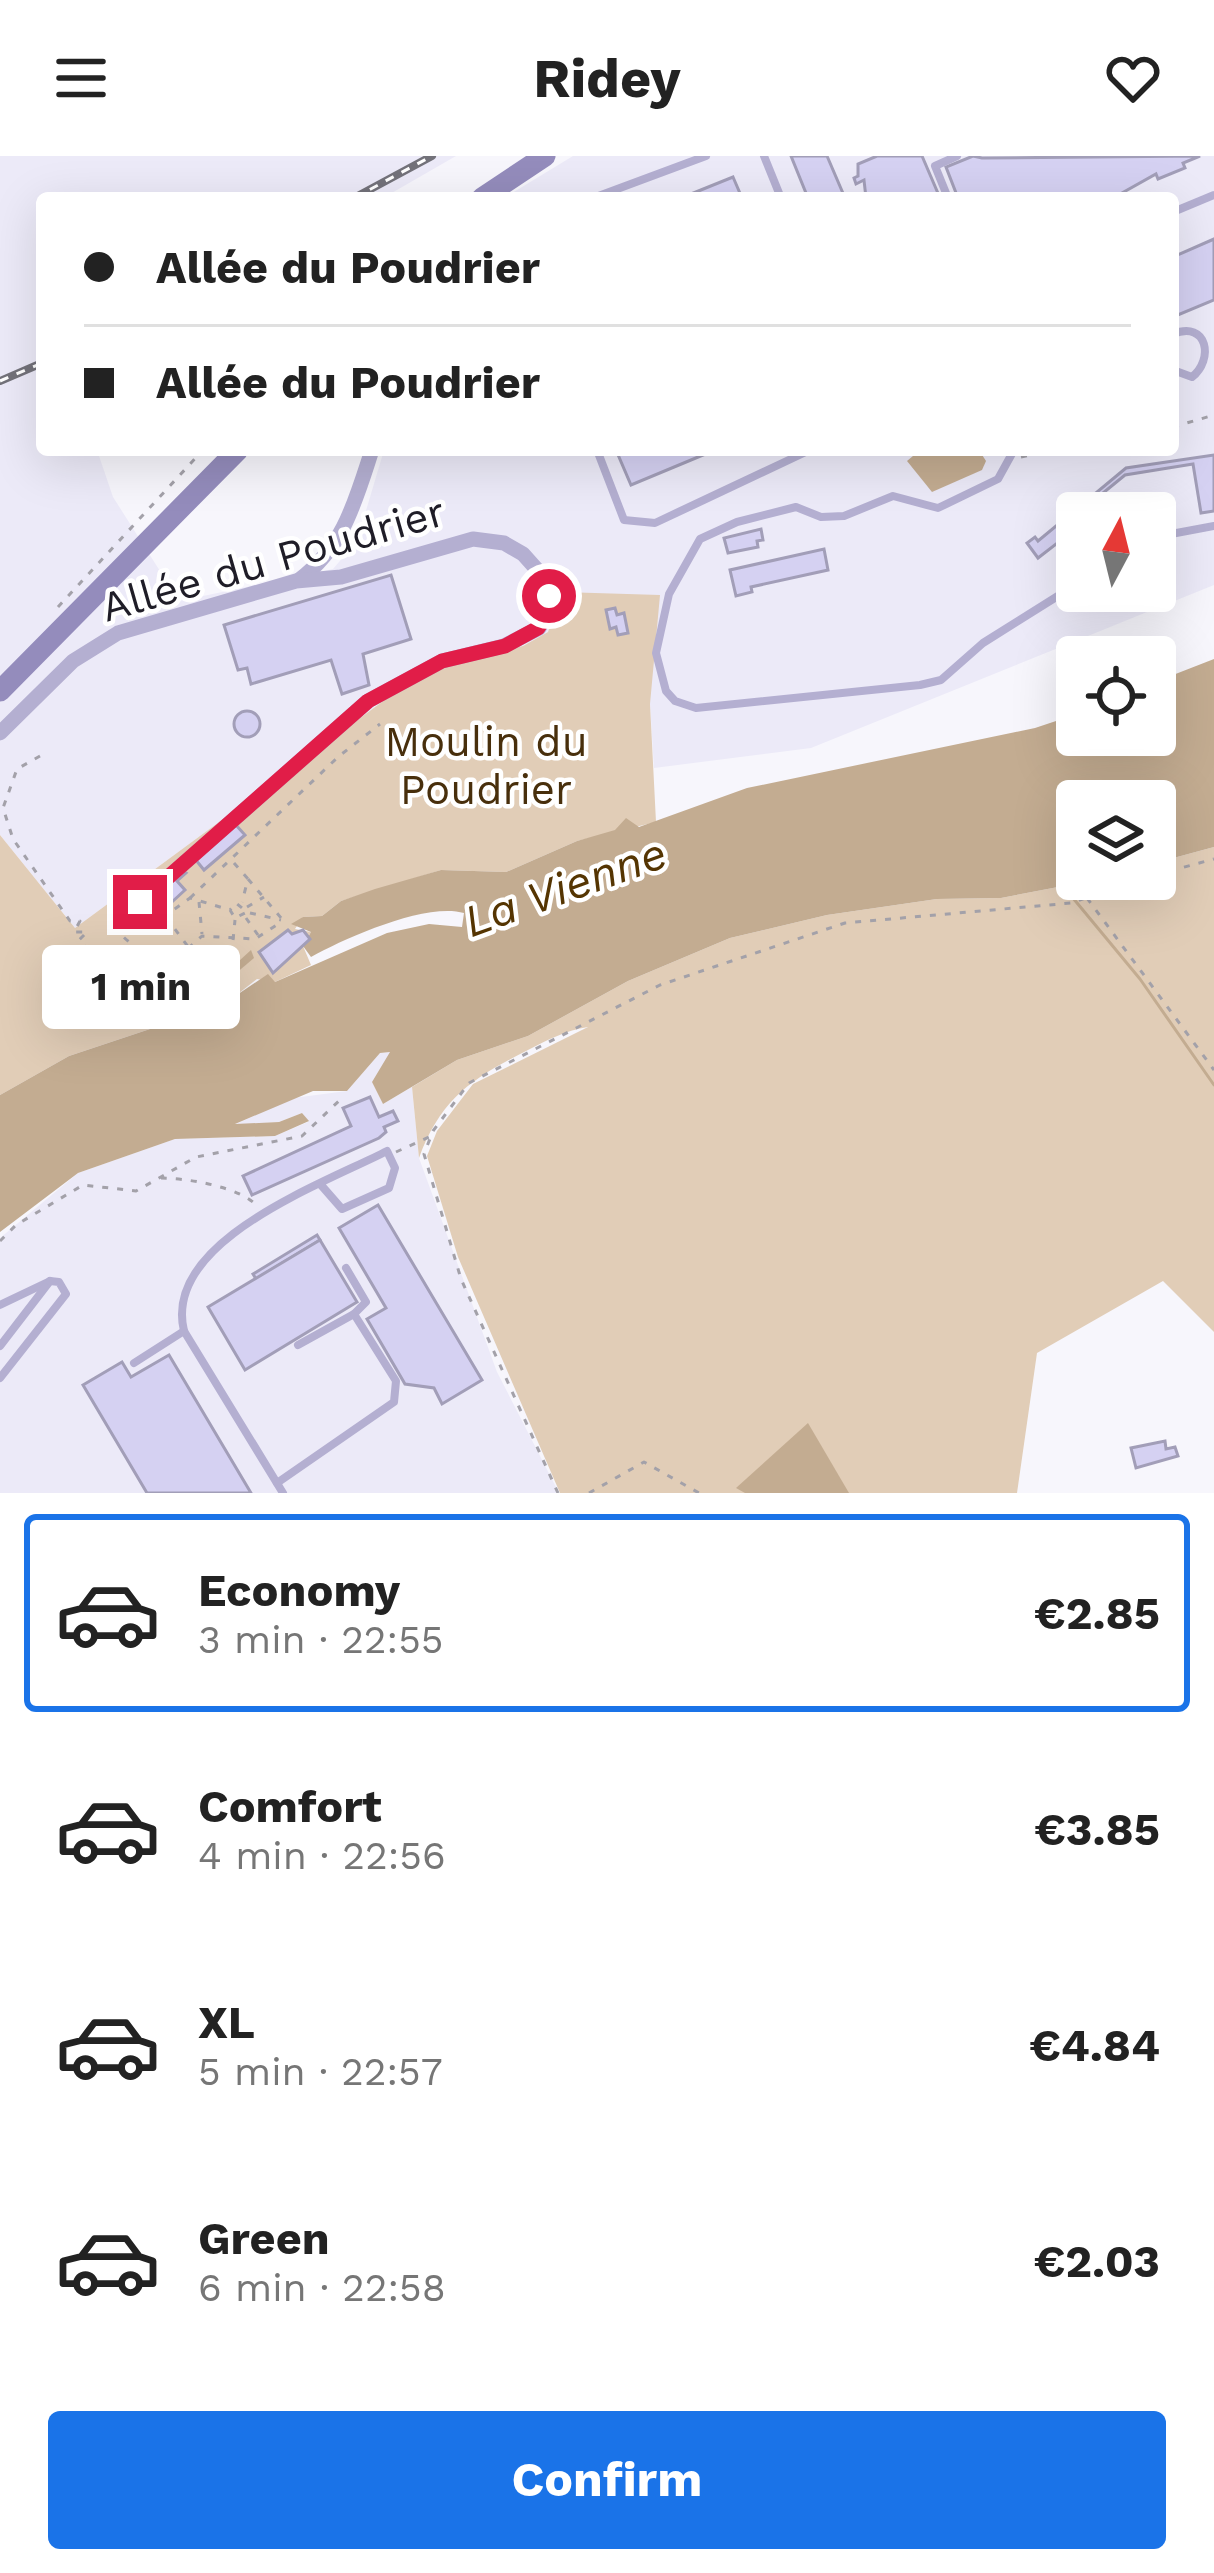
<!DOCTYPE html>
<meta charset="utf-8">
<style>
:root{--surface:#fff;--page:#f6f6f6;--text:#222;--muted:#767676;--line:#e0e0e0;--accent:#1a73e8}
body{margin:0;font-family:"Work Sans",sans-serif;background:var(--page);color:var(--text);height:100vh;display:flex;flex-direction:column;font-size:45px;white-space:nowrap}
*{box-sizing:border-box;margin:0}
p{font-size:39px;color:var(--muted)}
.icon{flex:none;width:66px;height:66px;fill:none;stroke:currentColor;stroke-width:2;stroke-linecap:round;stroke-linejoin:round}
.map{position:relative;height:1337px;overflow:hidden}
.side{display:flex;flex-direction:column;background:var(--surface);flex:1}
.side>*{flex:none}
.banner{position:absolute;left:36px;top:36px;width:1143px;height:264px;border-radius:12px;box-shadow:0 12px 48px #0002;display:grid;align-content:center;height:264px;padding:0 48px;background:var(--surface)}
.needle{width:78px;rotate:7deg}
.buttons{position:absolute;left:1056px;top:336px;display:grid;gap:24px}
.buttons a{display:grid;place-items:center;width:120px;height:120px;border-radius:12px;background:var(--surface);box-shadow:0 12px 48px #0002;font-size:60px}
.end{position:absolute;width:54px;height:54px;margin:-27px;border:15px solid #e11d48;background:#fff;box-shadow:0 0 0 6px #fff}
.from{border-radius:50%}
.bubble{position:absolute;height:84px;border-radius:12px;background:var(--surface);box-shadow:0 12px 48px #0002;font-size:39px;font-weight:700;line-height:84px;text-align:center}
.banner b{display:flex;align-items:center;gap:42px;height:114px;font-size:45px}
.banner b+b{border-top:3px solid var(--line)}
.banner i{width:30px;height:30px;background:var(--text)}
ul{padding:21px 0 0;list-style:none}
li{display:flex;align-items:center;gap:36px;height:198px;margin:0 24px 18px;padding:0 24px;border:6px solid transparent;border-radius:12px}
li div{flex:1}
li b{display:block;font-size:45px}
li em{font-style:normal;font-weight:700}
li.selected{border-color:var(--accent)}
li>.icon{width:108px;height:108px;stroke-width:1.5}
.action{display:flex;gap:24px;margin-top:auto;padding:24px 48px}
.action a{flex:1;height:138px;border-radius:12px;background:var(--accent);color:#fff;font-size:48px;font-weight:700;line-height:138px;text-align:center}
header{display:flex;justify-content:space-between;align-items:center;height:156px;padding:0 48px;background:var(--surface);font-size:54px;font-weight:700}
.map>svg:first-child{display:block}
</style>
<header><svg class="icon" aria-label="menu" viewBox="0 0 24 24"><path d="M4 6h16M4 12h16M4 18h16"/></svg>Ridey<svg class="icon" aria-label="heart" viewBox="0 0 24 24"><path d="M12 20l-8-8c-3-5 5-10 8-4 3-6 11-1 8 4z"/></svg></header>
<div class="map">
<svg width="1214" height="1337" viewBox="0 0 1214 1337">
<rect width="100%" height="100%" fill="#f7f6fc"/>
<g fill="#eceaf8" fill-rule="evenodd">
<path d="M0 0H456L383 42H42V294H97L113 341 179 445 333 413 357 385 384 294H1173V42H504L573 0H1214V429L811 592 654 612 650 548 548 476 523 490 405 529 75 772 0 679ZM1077 357H1155V435H1077Z"/>
<path d="M391 896 372 926 383 948 412 931 419 1002 497 1216 559 1337H0V1082L78 1017 175 983 275 980 308 966 302 957 279 966 234 969 293 942 347 935 380 897Z"/>
</g>
<g fill="#e1cdb7">
<path d="M562 436 660 439 650 548 656 666 577 685 506 716 441 714 341 745 322 760 303 761 295 773 311 776 303 790 311 809 275 826 257 823 225 848 221 840 227 825 253 802 231 811 200 848 174 865 69 900 0 939V679L75 772 405 529 448 508 523 490 548 476Z"/>
<path d="M1214 691V1176L1163 1125 1037 1197 1017 1337H560L458 1101 427 1000 437 975 473 928 588 871C566 874 548 884 528 894 473 922 441 942 419 1002L412 931 457 904 528 880 628 825 730 782 827 759 937 743 1001 742 1100 723H1155V707Z"/>
</g>
<g fill="#c3ac91">
<path d="M920 294H979L986 305 982 314 932 336 907 305Z"/>
<path d="M1214 503V691L1155 707V645H1077V723H1100L1001 742 937 743 827 759 730 782 628 825 528 880 457 904 383 948 372 926 390 896 380 897 347 935H313L235 968 279 966 302 957 309 965 275 980 175 983 78 1017 0 1076V939L69 900 174 865 200 848 204 837 251 794 254 802 227 825 221 839 225 847 268 818 275 826 387 777 429 768 462 771 464 757C426 746 345 782 311 801L303 790 311 776 291 768 303 761 322 760 341 745 375 733 441 714 506 716 577 685 615 674 626 662 639 671 747 632 1035 572 1077 558V579H1155V526Z"/>
<path d="M808 1267 849 1337H745L736 1332Z"/>
</g>
<g fill="none" stroke-linecap="round" stroke-linejoin="round">
<path stroke="#c3ac91" stroke-width="3" d="M1063 730 1140 823 1214 929"/>
</g>
<g fill="#d5d1f2" stroke="#a29eb8" stroke-width="3">
<path d="M791 0H827L845 42H808Z"/>
<path d="M877 0H922L940 42H866L864 24 856 28 854 22 858 20V8Z"/>
<path d="M973 0 982 2 1200 0 1183 7 1185 12 1158 23 1156 18 1113 42H958L946 11Z"/>
<path d="M733 21 742 42H681Z"/>
<path d="M1214 83V144L1173 161V101Z"/>
<path d="M616 294H715L631 329Z"/>
<path d="M1214 299V355L1201 357 1193 308 1125 319 1103 337 1119 357H1077V398L1069 404 1056 388 1038 402 1027 387 1035 381 1038 385 1126 312Z"/>
<path d="M761 373 763 384 757 385 758 391 728 397 724 382Z"/>
<path d="M824 393 828 414 751 431 752 436 736 440 730 414Z"/>
<path d="M391 419 411 483 363 498 369 529 342 538 331 504 251 528 247 512 238 514 224 469Z"/>
<path d="M615 452 617 459 624 457 628 477 618 479 616 471 610 473 606 454Z"/>
<circle cx="247" cy="568" r="13"/>
<path d="M235 668 245 679 204 714 195 703Z"/>
<path d="M183 715 186 717 177 725 185 734 161 756 149 744Z"/>
<path d="M288 774 292 778 303 774 310 783 273 817 259 796Z"/>
<path d="M206 795 222 814 195 835 180 815Z"/>
<path d="M370 941 379 961 393 955 398 965 384 971 386 976 379 982 252 1039 243 1020 351 970 343 952Z"/>
<path d="M378 1049 482 1224 442 1248 434 1232 405 1228 367 1163 386 1152 339 1072Z"/>
<path d="M317 1079 320 1084 256 1123 253 1118Z"/>
<path d="M320 1084 357 1146 245 1214 208 1151Z"/>
<path d="M169 1199 251 1337H147L83 1229 122 1206 131 1221Z"/>
<path d="M1165 1285 1166 1293 1175 1291 1178 1300 1136 1312 1131 1292Z"/>
</g>
<g fill="none" stroke-linecap="round" stroke-linejoin="round">
<g stroke="#a3a1a9" stroke-width="3" stroke-dasharray="6 9" stroke-linecap="butt">
<path d="M1173 271 1214 259"/>
<path d="M1021 301 1056 294"/>
<path d="M58 451 203 294"/>
<path d="M40 600 17 613 3 652 13 683 70 765H80L74 776H87L79 784 95 801 144 797"/>
<path d="M234 707 248 723 242 746"/>
<path d="M1155 719 1214 703"/>
<path d="M248 723 282 763"/>
<path d="M190 742 338 601 380 568"/>
<path d="M1087 742 1214 914"/>
<path d="M199 746 202 778"/>
<path d="M247 751 264 741"/>
<path d="M128 753 109 764C126 788 144 799 174 805L202 780 255 783 283 765"/>
<path d="M250 757 281 764"/>
<path d="M147 759 165 760 190 742 230 754 235 762 247 756 236 747 230 754"/>
<path d="M166 761 189 792"/>
<path d="M246 762 258 779"/>
<path d="M233 784 235 764"/>
<path d="M131 861 148 823 163 805"/>
<path d="M396 996 431 980"/>
<path d="M161 1022C186 1022 241 1031 257 1050"/>
<path d="M0 1085 16 1069 83 1029 136 1035 196 1001 302 980 342 942"/>
<path d="M558 1337 461 1123 424 998 433 975 469 927 660 829 845 767 1071 747 1142 723"/>
<path d="M589 1337 644 1306 699 1337"/>
</g>
<g stroke="#b4afd1" stroke-width="8">
<path d="M764 0 781 42"/>
<path d="M593 42 706 0"/>
<path d="M948 42 935 10 957 0"/>
<path d="M1173 56 1214 39"/>
<path d="M1173 178C1208 164 1214 204 1192 221L1173 214"/>
<path d="M597 294 624 364 655 367 810 294"/>
<path d="M1014 294 998 323 938 352 893 340 844 360 821 361 796 351 737 366 700 383 669 438 656 497 666 535 675 545 696 552 920 529 941 524 983 487 1077 428"/>
<path d="M1155 381 1214 370"/>
<path d="M0 1149 48 1126"/>
<path d="M298 1189 354 1158 366 1146 346 1112"/>
<path d="M0 1190 50 1125"/>
<path d="M134 1207 184 1175"/>
<path d="M0 1222 66 1138 59 1126 50 1125"/>
<path d="M277 1327 394 1246 396 1225 354 1158"/>
<path d="M283 1337 184 1175C162 1085 323 1028 387 995L395 1012 389 1032 342 1053 321 1029"/>
</g>
<g stroke="#b4afd1" stroke-width="15">
<path d="M299 424C344 390 355 346 372 294"/>
<path d="M0 577 73 505 118 477 296 425 341 421 473 383 504 387 523 398 540 417 549 455 539 472 504 490 442 505 368 545 140 746"/>
</g>
<g stroke="#948cbc" stroke-width="21">
<path d="M482 42 545 0"/>
<path d="M0 535 238 294"/>
</g>
<g stroke="#73727a" stroke-width="8">
<g id="rail">
<path d="M354 42 432 0"/>
<path d="M0 225 42 207"/>
</g>
</g>
<use href="#rail" stroke="#fff" stroke-width="3" stroke-dasharray="9" stroke-linecap="butt"/>
</g>
<g fill="none" stroke-linecap="round" stroke-linejoin="round">
<path stroke="#e11d48" stroke-width="15" d="M140 746 368 545 442 505 505 490 538 472 549 455V440"/>
</g>
<g text-anchor="middle" dominant-baseline="central" stroke-width="9" stroke-linejoin="round" paint-order="stroke">
<g font-size="42" fill="#1f1d27" stroke="#fff">
<text transform="translate(273 403) rotate(-16)">Allée du Poudrier</text>
</g>
<g font-size="42" fill="#482f0c" stroke="#fff">
<text x="486" y="585">Moulin du<tspan x="486" dy="48">Poudrier</tspan></text>
</g>
<g font-size="45" font-style="italic" fill="#553502" stroke="#fff">
<text transform="translate(565 731) rotate(-20)">La Vienne</text>
</g>
</g>
</svg>
<div class="buttons">
<a><svg class="needle" viewBox="-14 -14 28 28"><path d="M0-13l5 13h-10z" fill="#e53935"/><path d="M0 13l5-13h-10z" fill="#767676"/></svg></a>
<a><svg class="icon" aria-label="locate" viewBox="0 0 24 24"><circle cx="12" cy="12" r="6"/><path d="M12 2v4M12 18v4M2 12h4M18 12h4"/></svg></a>
<a><svg class="icon" aria-label="layers" viewBox="0 0 24 24"><path d="M12 4l9 5-9 5-9-5zM3 14l9 5 9-5"/></svg></a>
</div>
<i class="end from" style="left:549px;top:440px"></i>
<i class="end" style="left:140px;top:746px"></i>
<div class="bubble" style="left:42px;top:789px;width:198px">1 min</div>
<div class="banner">
<b><i class="from"></i>Allée du Poudrier</b>
<b><i></i>Allée du Poudrier</b>
</div>
</div>
<section class="side">
<ul>
<li class="selected"><svg class="icon" aria-label="car" viewBox="0 0 24 24"><path d="M5 17H2v-5l4-1 3-4h7l3 4 3 1v5h-3M9 17h6M6 11h13"/><circle cx="7" cy="17" r="2"/><circle cx="17" cy="17" r="2"/></svg><div><b>Economy</b><p>3 min · 22:55</p></div><em>€2.85</em></li>
<li><svg class="icon" aria-label="car" viewBox="0 0 24 24"><path d="M5 17H2v-5l4-1 3-4h7l3 4 3 1v5h-3M9 17h6M6 11h13"/><circle cx="7" cy="17" r="2"/><circle cx="17" cy="17" r="2"/></svg><div><b>Comfort</b><p>4 min · 22:56</p></div><em>€3.85</em></li>
<li><svg class="icon" aria-label="car" viewBox="0 0 24 24"><path d="M5 17H2v-5l4-1 3-4h7l3 4 3 1v5h-3M9 17h6M6 11h13"/><circle cx="7" cy="17" r="2"/><circle cx="17" cy="17" r="2"/></svg><div><b>XL</b><p>5 min · 22:57</p></div><em>€4.84</em></li>
<li><svg class="icon" aria-label="car" viewBox="0 0 24 24"><path d="M5 17H2v-5l4-1 3-4h7l3 4 3 1v5h-3M9 17h6M6 11h13"/><circle cx="7" cy="17" r="2"/><circle cx="17" cy="17" r="2"/></svg><div><b>Green</b><p>6 min · 22:58</p></div><em>€2.03</em></li>
</ul>
<div class="action"><a>Confirm</a></div>
</section>
